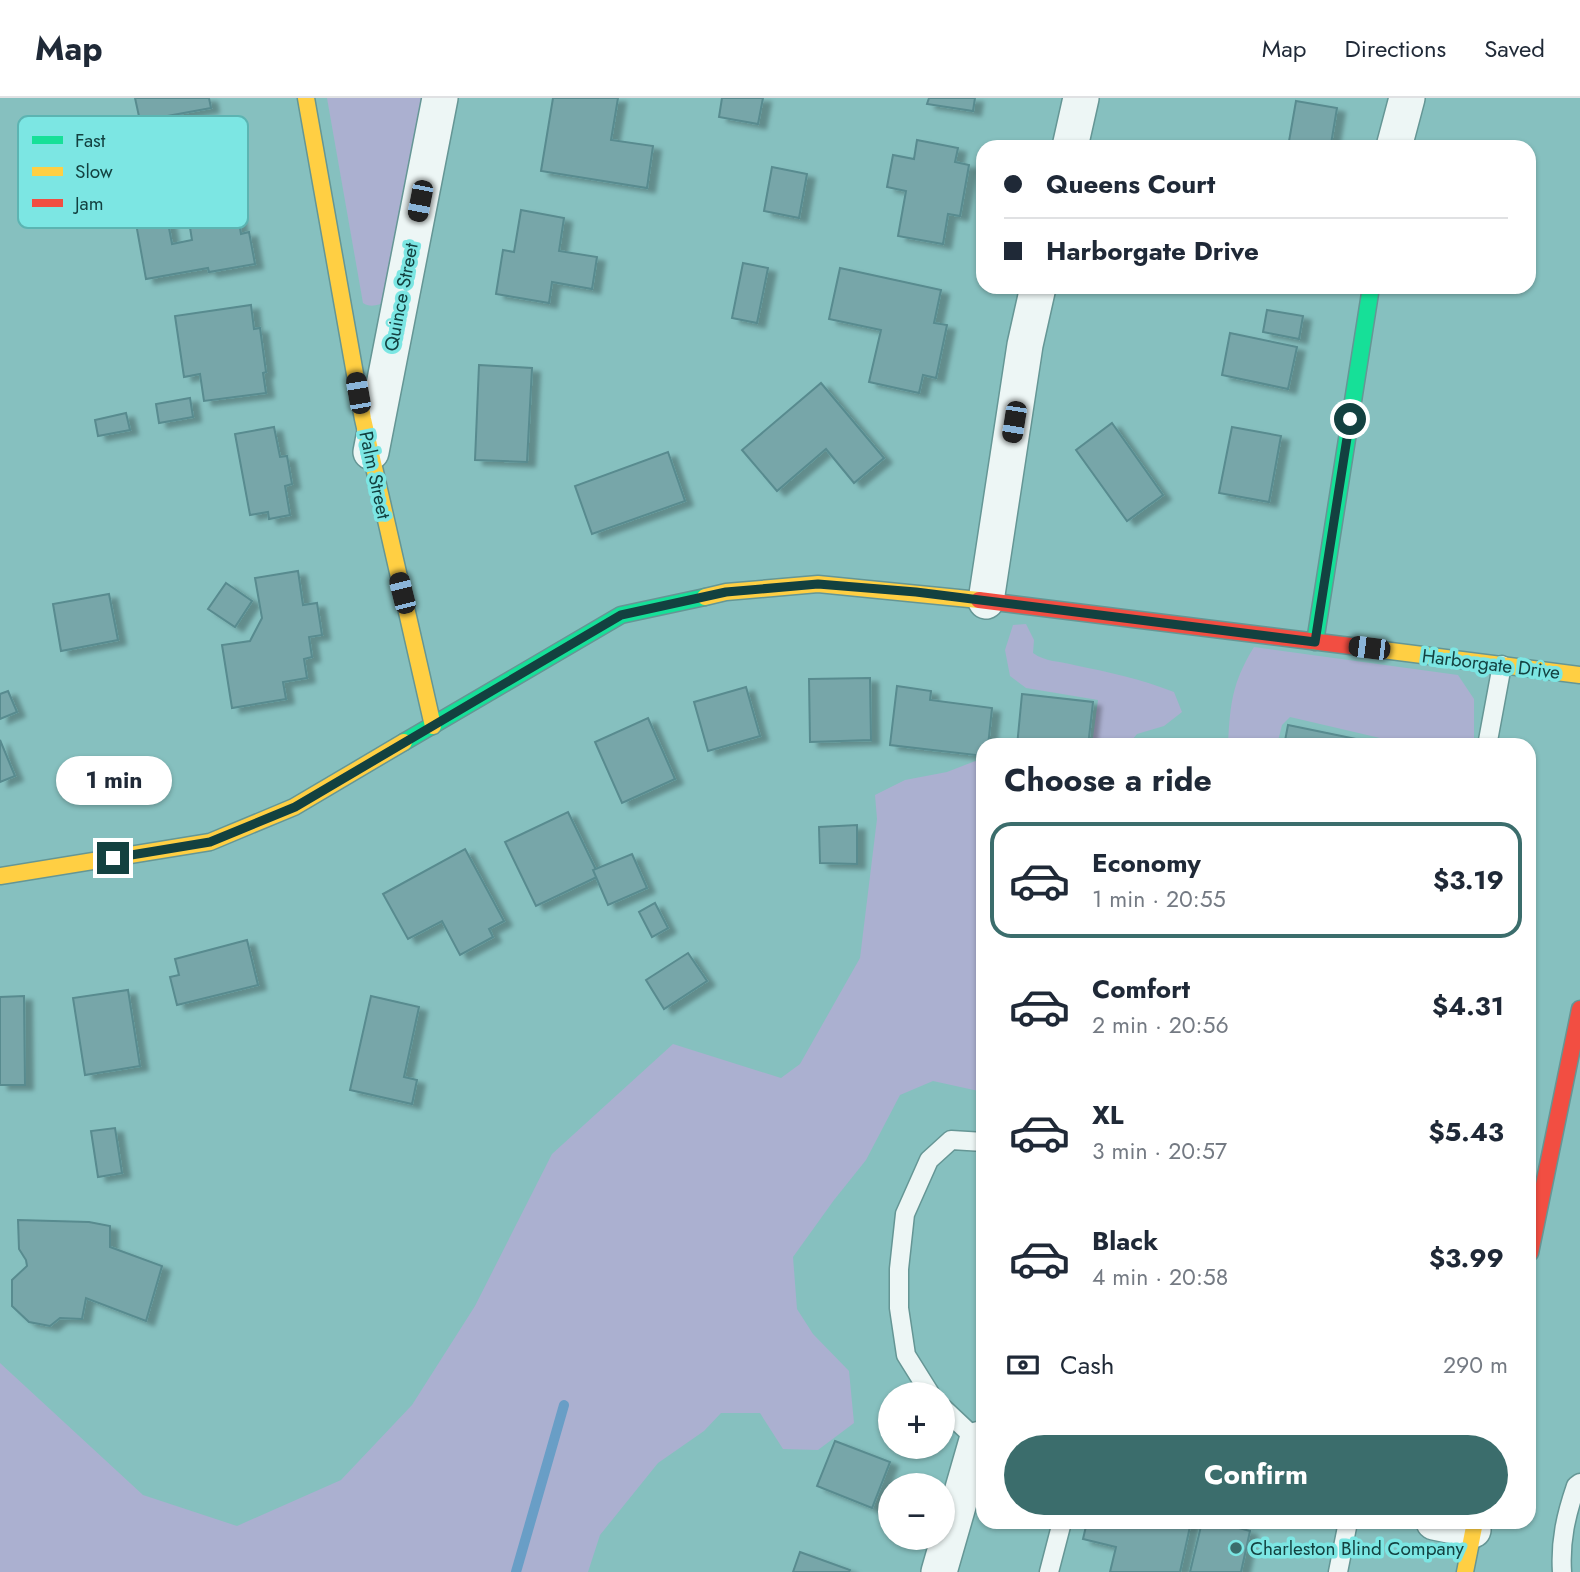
<!DOCTYPE html>
<meta charset="utf-8">
<style>
:root{--surface:#fff;--page:#f2f2f3;--text:#1f2937;--muted:#747a83;--line:#e0e1e3;--accent:#3b6d6c}
body{margin:0;font-family:Jost,sans-serif;background:var(--page);color:var(--text);height:100vh;display:flex;flex-direction:column;font-size:26px;white-space:nowrap}
*{box-sizing:border-box;margin:0}
p{font-size:23px;color:var(--muted)}
.icon{flex:none;width:38px;height:38px;fill:none;stroke:currentColor;stroke-width:2;stroke-linecap:round;stroke-linejoin:round}
.map{position:relative;flex:1;overflow:hidden}
.sheet{position:absolute;left:976px;top:640px;width:560px;height:791px;display:flex;flex-direction:column;background:var(--surface);border-radius:21px;box-shadow:0 2px 5px #0004}
.sheet>*{flex:none}
.guide{position:absolute;left:976px;top:42px;width:560px;height:154px;border-radius:21px;box-shadow:0 2px 5px #0004;display:grid;align-content:center;height:154px;padding:0 28px;background:var(--surface)}
.fabs{position:absolute;left:878px;top:1284px;display:grid;gap:14px}
.fabs a{display:grid;place-items:center;width:77px;height:77px;border-radius:50%;background:var(--surface);box-shadow:0 2px 5px #0004;font-size:35px}
.end{position:absolute;width:32px;height:32px;margin:-16px;border:9px solid #134140;background:#fff;box-shadow:0 0 0 4px #fff}
.from{border-radius:50%}
.bubble{position:absolute;height:49px;border-radius:24px;background:var(--surface);box-shadow:0 2px 5px #0004;font-size:23px;font-weight:700;line-height:49px;text-align:center}
.car{position:absolute;width:21px;height:42px;margin:-21px -10px;border-radius:9px;box-shadow:0 0 5px 2px #0007;background:linear-gradient(#222 24%,#8ab4d8 0 40%,#222 0 76%,#8ab4d8 0 86%,#222 0)}
.guide b{display:flex;align-items:center;gap:24px;height:66px;font-size:26px}
.guide b+b{border-top:2px solid var(--line)}
.guide i{width:18px;height:18px;background:var(--text)}
ul{padding:0;list-style:none}
li{display:flex;align-items:center;gap:21px;height:116px;margin:0 14px 10px;padding:0 14px;border:4px solid transparent;border-radius:21px}
li div{flex:1}
li b{display:block;font-size:26px}
li em{font-style:normal;font-weight:700}
li.current{border-color:var(--accent)}
li>.icon{width:63px;height:63px;stroke-width:1.5}
h2{padding:0 28px;font-size:32px;line-height:84px}
.pay{display:flex;align-items:center;gap:18px;height:77px;padding:0 28px;font-size:26px}
.pay p{margin-inline-start:auto}
.cta{display:flex;gap:14px;margin-top:auto;padding:14px 28px}
.cta a{flex:1;height:80px;border-radius:42px;background:var(--accent);color:#fff;font-size:28px;font-weight:700;line-height:80px;text-align:center}
header{display:flex;align-items:center;gap:42px;box-sizing:border-box;height:98px;padding:0 35px;background:var(--surface);border-bottom:2px solid var(--line)}
header strong{font-size:33px}
nav{display:flex;gap:38px;margin-inline-start:auto;font-size:24px}
.map>svg:first-child{display:block}
</style>
<header>
<strong>Map</strong>
<nav><a>Map</a><a>Directions</a><a>Saved</a></nav>
</header>
<div class="map">
<svg width="1580" height="1474" viewBox="0 0 1580 1474">
<defs>
<filter id="shadow"><feDropShadow dx="8" dy="4.5" stdDeviation="2" flood-color="#0004"/></filter>
</defs>
<rect width="100%" height="100%" fill="#86c0bf"/>
<g fill="#abb0d0">
<path d="M327 0H432L386 204C379 207 370 210 363 205Z"/>
<path d="M1026 526 1034 542 1033 555C1045 564 1060 563 1074 567 1108 574 1141 581 1174 594L1182 614 1164 628 1137 636 1128 647H1092L1098 602 1026 590 1010 578 1005 552 1013 527Z"/>
<path d="M1254 549 1458 577 1474 601V647H1410L1290 619 1282 627 1277 647 1228 648C1230 606 1232 585 1254 549Z"/>
<path d="M983 660V994L933 983 900 997 866 1062 834 1102 793 1159 797 1211 813 1236 849 1273 854 1325 818 1352 783 1351 760 1315H721L704 1333 658 1365 600 1437 588 1474H0V1265L143 1397 237 1428 341 1382 412 1307 475 1208 552 1056 673 946 781 980 800 966 860 860 877 721 875 697 905 682 947 674Z"/>
</g>
<g fill="none" stroke-linecap="round" stroke-linejoin="round">
<path stroke="#699ec6" stroke-width="10" d="M516 1474 564 1307"/>
</g>
<g fill="#77a6a9" stroke="#588b8f" stroke-width="2" filter="url(#shadow)">
<path d="M135 0H209L211 10 140 23Z"/>
<path d="M553 0H618L611 42 653 48 647 90 541 73Z"/>
<path d="M722 0H763L758 26 719 19Z"/>
<path d="M929 0H975L973 13 927 6Z"/>
<path d="M1296 3 1337 10 1331 46H1333L1332 49H1288Z"/>
<path d="M917 42 958 50 955 64 969 67 960 118 948 116 943 146 898 138 906 93 887 89 893 57 914 61Z"/>
<path d="M226 47 241 136 249 134 255 166 209 174 208 170 146 181 135 120 166 114 172 146 192 142 189 123 197 122 185 54Z"/>
<path d="M772 69 807 76 799 120 764 113Z"/>
<path d="M521 112 564 120 559 153 597 159 592 191 552 184 549 205 496 196 503 152 514 154Z"/>
<path d="M743 165 768 170 757 225 732 220Z"/>
<path d="M840 170 941 192 934 225 947 227 936 280 923 277 919 295 869 284 881 232 829 221Z"/>
<path d="M251 207 254 231 260 230 266 274 263 275 266 295 204 303 200 276 184 279 175 218Z"/>
<path d="M1267 212 1303 218 1299 241 1263 234Z"/>
<path d="M1230 235 1297 249 1288 291 1222 277Z"/>
<path d="M479 267 532 270 527 364 475 362Z"/>
<path d="M821 285 884 360 854 385 826 351 777 393 742 352Z"/>
<path d="M190 300 193 319 159 325 156 306Z"/>
<path d="M126 315 130 332 98 338 95 322Z"/>
<path d="M1112 325 1163 397 1127 423 1076 352Z"/>
<path d="M274 329 280 359 287 358 292 386 285 388 290 417 269 421 268 414 250 417 235 336Z"/>
<path d="M1232 329 1281 338 1269 404 1219 395Z"/>
<path d="M668 354 685 403 592 436 575 388Z"/>
<path d="M298 473 303 507 317 505 322 537 309 539 312 559 304 561 307 580 283 584 286 601 232 610 222 547 250 543 262 520 255 480Z"/>
<path d="M226 485 252 503 235 529 208 511Z"/>
<path d="M109 496 118 542 61 553 53 506Z"/>
<path d="M870 580 871 642 810 644 809 581Z"/>
<path d="M897 588 931 593 930 602 992 610 988 648H984V658L890 647Z"/>
<path d="M746 589 760 638 708 653 694 604Z"/>
<path d="M8 593 17 614 0 621V596Z"/>
<path d="M1022 596 1093 604 1088 648H1017Z"/>
<path d="M648 620 675 681 622 705 595 644Z"/>
<path d="M1288 627 1390 648H1284Z"/>
<path d="M0 642 15 678 0 684Z"/>
<path d="M568 714 599 778 536 808 505 744Z"/>
<path d="M857 727V766L820 765 819 729Z"/>
<path d="M465 751 504 823 489 831 493 839 460 857 442 823 408 841 383 796Z"/>
<path d="M632 756 647 790 608 807 593 772Z"/>
<path d="M655 805 668 830 652 839 639 814Z"/>
<path d="M247 842 258 887 177 907 170 879 179 877 175 861Z"/>
<path d="M688 855 707 883 664 911 646 882Z"/>
<path d="M128 892 140 968 85 977 73 900Z"/>
<path d="M24 898 25 987H0V899Z"/>
<path d="M371 898 419 909 404 979 417 982 412 1006 350 992Z"/>
<path d="M115 1030 122 1075 98 1079 91 1033Z"/>
<path d="M18 1122 89 1124 110 1128V1149L162 1168 146 1223 86 1200 82 1221 60 1220 50 1228 29 1224 12 1208V1182L27 1168 26 1162 19 1151Z"/>
<path d="M835 1343 890 1364 872 1410 817 1388Z"/>
<path d="M1087 1424H1191L1180 1474H1110L1116 1449 1083 1441Z"/>
<path d="M1202 1424H1217L1250 1433 1241 1474H1190Z"/>
<path d="M800 1454 850 1472 849 1474H793Z"/>
</g>
<g fill="none" stroke-linecap="round" stroke-linejoin="round">
<g stroke="#659695" stroke-width="21">
<g id="lane">
<path d="M1487 648 1502 567"/>
<path d="M931 1297 906 1257 899 1210V1171L905 1116 929 1062 951 1042 984 1044"/>
<path d="M943 1310 977 1342"/>
<path d="M1049 1474 1062 1424"/>
<path d="M1338 1474 1348 1424"/>
<path d="M1562 1474C1560 1443 1566 1417 1576 1388L1580 1385"/>
</g>
</g>
<g stroke="#659695" stroke-width="38">
<g id="street">
<path d="M1070 49 1081 0"/>
<path d="M1394 49 1407 0"/>
<path d="M371 354 440 0"/>
<path d="M986 503 1025 247 1038 189"/>
<path d="M1434 1424 1473 1432"/>
<path d="M939 1474 977 1342 984 1340"/>
</g>
</g>
<g stroke="#659695" stroke-width="19">
<g id="fast">
<path d="M1315 544 1371 189"/>
<path d="M404 644 621 517 705 499"/>
</g>
</g>
<g stroke="#659695" stroke-width="19">
<g id="slow">
<path d="M306 0 363 321 433 628"/>
<path d="M705 499 726 494 818 486 979 502"/>
<path d="M1367 550 1580 577"/>
<path d="M0 778 210 744 294 709 404 644"/>
<path d="M1465 1474 1475 1424"/>
</g>
</g>
<g stroke="#659695" stroke-width="19">
<g id="jam">
<path d="M979 502 1367 550"/>
<path d="M1530 1155 1580 911"/>
</g>
</g>
<use href="#lane" stroke="#edf6f5" stroke-width="18"/>
<use href="#street" stroke="#edf6f5" stroke-width="35"/>
<use href="#fast" stroke="#16e098" stroke-width="16"/>
<use href="#slow" stroke="#ffcf43" stroke-width="16"/>
<use href="#jam" stroke="#f24e42" stroke-width="16"/>
</g>
<g fill="none" stroke-linecap="round" stroke-linejoin="round">
<path stroke="#134140" stroke-width="9" d="M113 760 210 744 295 709 621 517 726 494 818 486 916 494 1315 544 1350 321"/>
</g>
<circle fill="#3b6d6c" stroke="#7ce6e3" stroke-width="2.5" cx="1236" cy="1450" r="7"/>
<g text-anchor="middle" dominant-baseline="central" stroke-width="7" stroke-linejoin="round" paint-order="stroke">
<g font-size="19" fill="#134140" stroke="#7ce6e3">
<text transform="translate(401 199) rotate(-79)">Quince Street</text>
<text transform="translate(375 377) rotate(78)">Palm Street</text>
<text transform="translate(1491 566) rotate(7)">Harborgate Drive</text>
</g>
<g font-size="19" fill="#134140" stroke="#7ce6e3" text-anchor="start">
<text x="1250" y="1450">Charleston Blind Company</text>
</g>
</g>
<rect x="18" y="18" width="230" height="112" rx="10" fill="#7ce6e3" stroke="#5cb4b2" stroke-width="2"/>
<rect x="32" y="38" width="31" height="8" fill="#16e098"/>
<rect x="32" y="69" width="31" height="9" fill="#ffcf43"/>
<rect x="32" y="101" width="31" height="8" fill="#f24e42"/>
<g font-size="19" fill="#134140">
<text x="75" y="49">Fast</text>
<text x="75" y="80">Slow</text>
<text x="75" y="112">Jam</text>
</g>
</svg>
<div class="fabs">
<a>+</a>
<a>−</a>
</div>
<i class="end from" style="left:1350px;top:321px"></i>
<i class="end" style="left:113px;top:760px"></i>
<div class="bubble" style="left:56px;top:658px;width:116px">1 min</div>
<i class="car" style="left:420px;top:103px;rotate:191deg"></i>
<i class="car" style="left:358px;top:295px;rotate:350deg"></i>
<i class="car" style="left:1014px;top:324px;rotate:189deg"></i>
<i class="car" style="left:402px;top:495px;rotate:346deg"></i>
<i class="car" style="left:1369px;top:550px;rotate:277deg"></i>
<div class="guide">
<b><i class="from"></i>Queens Court</b>
<b><i></i>Harborgate Drive</b>
</div>
<section class="sheet">
<h2>Choose a ride</h2>
<ul>
<li class="current"><svg class="icon" aria-label="car" viewBox="0 0 24 24"><path d="M5 17H2v-5l4-1 3-4h7l3 4 3 1v5h-3M9 17h6M6 11h13"/><circle cx="7" cy="17" r="2"/><circle cx="17" cy="17" r="2"/></svg><div><b>Economy</b><p>1 min · 20:55</p></div><em>$3.19</em></li>
<li><svg class="icon" aria-label="car" viewBox="0 0 24 24"><path d="M5 17H2v-5l4-1 3-4h7l3 4 3 1v5h-3M9 17h6M6 11h13"/><circle cx="7" cy="17" r="2"/><circle cx="17" cy="17" r="2"/></svg><div><b>Comfort</b><p>2 min · 20:56</p></div><em>$4.31</em></li>
<li><svg class="icon" aria-label="car" viewBox="0 0 24 24"><path d="M5 17H2v-5l4-1 3-4h7l3 4 3 1v5h-3M9 17h6M6 11h13"/><circle cx="7" cy="17" r="2"/><circle cx="17" cy="17" r="2"/></svg><div><b>XL</b><p>3 min · 20:57</p></div><em>$5.43</em></li>
<li><svg class="icon" aria-label="car" viewBox="0 0 24 24"><path d="M5 17H2v-5l4-1 3-4h7l3 4 3 1v5h-3M9 17h6M6 11h13"/><circle cx="7" cy="17" r="2"/><circle cx="17" cy="17" r="2"/></svg><div><b>Black</b><p>4 min · 20:58</p></div><em>$3.99</em></li>
</ul>
<div class="pay"><svg class="icon" aria-label="cash" viewBox="0 0 24 24"><path d="M3 7h18v10H3z"/><circle cx="12" cy="12" r="2"/></svg>Cash<p>290 m</p></div>
<div class="cta"><a>Confirm</a></div>
</section>
</div>
